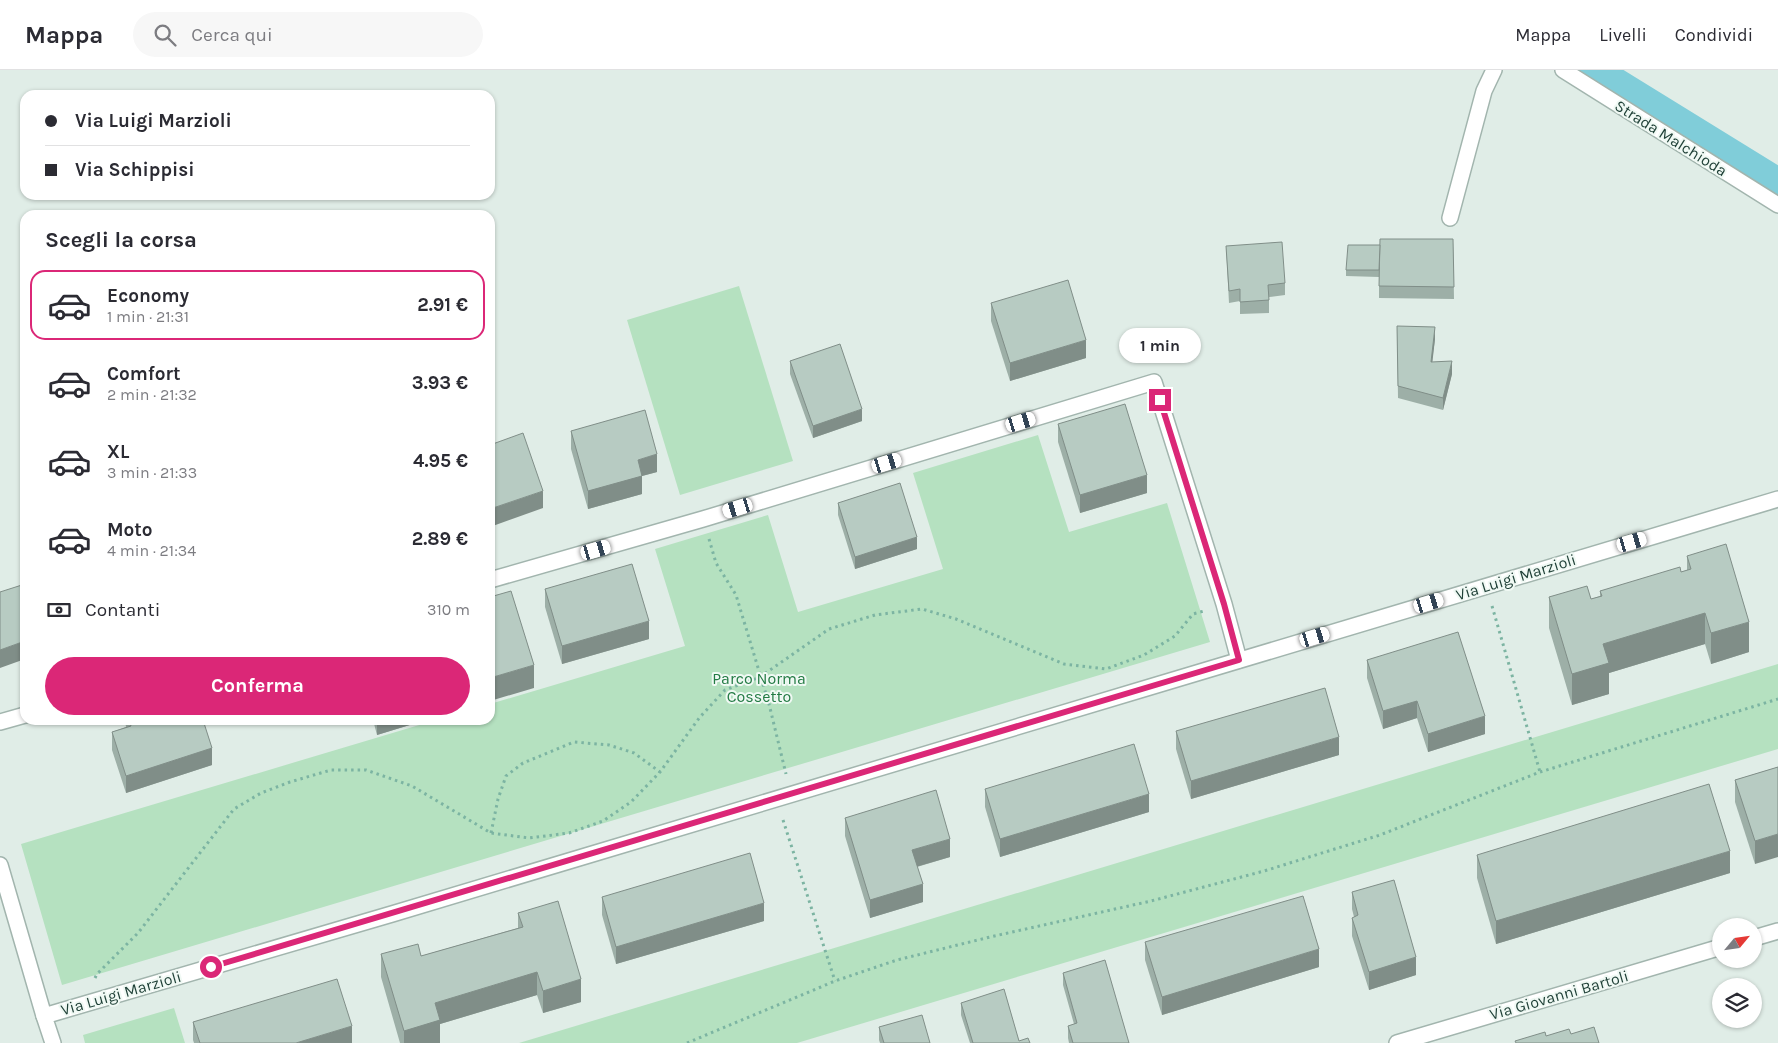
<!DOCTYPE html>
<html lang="it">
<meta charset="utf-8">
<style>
:root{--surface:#fff;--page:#f7f7f7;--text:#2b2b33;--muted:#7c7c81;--line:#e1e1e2;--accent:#db2777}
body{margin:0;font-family:Karla,sans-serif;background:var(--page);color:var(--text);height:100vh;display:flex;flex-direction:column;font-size:19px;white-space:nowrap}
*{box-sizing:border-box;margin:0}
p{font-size:16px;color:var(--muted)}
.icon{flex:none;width:28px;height:28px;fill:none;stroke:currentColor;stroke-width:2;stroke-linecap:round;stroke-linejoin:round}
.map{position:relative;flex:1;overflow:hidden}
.sheet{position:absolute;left:20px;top:140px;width:475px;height:515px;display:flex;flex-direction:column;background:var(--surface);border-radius:15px;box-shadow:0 1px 4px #0004}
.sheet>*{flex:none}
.banner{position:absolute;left:20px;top:20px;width:475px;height:110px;border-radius:15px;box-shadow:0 1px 4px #0004;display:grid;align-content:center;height:110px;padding:0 25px;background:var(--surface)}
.needle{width:32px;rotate:61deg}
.controls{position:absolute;left:1712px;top:848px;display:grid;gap:10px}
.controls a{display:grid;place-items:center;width:50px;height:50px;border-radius:50%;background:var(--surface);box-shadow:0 1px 4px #0004;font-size:25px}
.end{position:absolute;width:22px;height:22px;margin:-11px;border:6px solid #db2777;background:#fff;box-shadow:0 0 0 2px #fff}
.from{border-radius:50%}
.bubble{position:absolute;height:35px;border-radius:18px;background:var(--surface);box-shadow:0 1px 4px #0004;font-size:16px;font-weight:700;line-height:35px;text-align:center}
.car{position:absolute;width:15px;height:30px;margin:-15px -8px;border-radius:6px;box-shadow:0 0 4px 1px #0007;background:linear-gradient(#fff 24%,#345 0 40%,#fff 0 76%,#345 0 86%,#fff 0)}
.banner b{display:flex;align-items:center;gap:18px;height:48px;font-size:19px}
.banner b+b{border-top:1px solid var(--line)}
.banner i{width:12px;height:12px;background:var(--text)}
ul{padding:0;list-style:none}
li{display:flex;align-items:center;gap:15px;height:70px;margin:0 10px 8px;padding:0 15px;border:2px solid transparent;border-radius:15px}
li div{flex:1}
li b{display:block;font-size:19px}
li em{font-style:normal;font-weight:700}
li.selected{border-color:var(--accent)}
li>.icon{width:45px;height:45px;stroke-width:1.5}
h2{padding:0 25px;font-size:22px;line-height:60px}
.pay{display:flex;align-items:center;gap:12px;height:55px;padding:0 25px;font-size:19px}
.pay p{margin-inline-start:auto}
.action{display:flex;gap:10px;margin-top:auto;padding:10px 25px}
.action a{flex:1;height:58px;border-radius:30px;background:var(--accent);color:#fff;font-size:20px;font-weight:700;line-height:58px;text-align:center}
header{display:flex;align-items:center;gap:30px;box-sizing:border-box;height:70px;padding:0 25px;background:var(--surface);border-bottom:1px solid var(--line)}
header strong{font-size:24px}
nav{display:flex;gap:28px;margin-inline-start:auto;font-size:18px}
.search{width:350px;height:45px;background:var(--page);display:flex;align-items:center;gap:12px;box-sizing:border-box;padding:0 18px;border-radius:28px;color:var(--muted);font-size:19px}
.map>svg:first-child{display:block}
</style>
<header>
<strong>Mappa</strong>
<div class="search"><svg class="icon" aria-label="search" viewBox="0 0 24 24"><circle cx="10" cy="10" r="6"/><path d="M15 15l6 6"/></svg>Cerca qui</div>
<nav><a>Mappa</a><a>Livelli</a><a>Condividi</a></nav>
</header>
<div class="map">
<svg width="1778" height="973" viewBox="0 0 1778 973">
<rect width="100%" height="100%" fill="#e0ede7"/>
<g fill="#b5e1c0">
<path d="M739 216 793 391 680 425 627 250Z"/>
<path d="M1038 365 1069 462 1167 433 1210 572 62 915 21 774 436 650H490V634L685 576 655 479 768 445 798 542 943 499 913 403Z"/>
<path d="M1778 594V679L797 973H519Z"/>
<path d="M174 938 185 973H85L83 965Z"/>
</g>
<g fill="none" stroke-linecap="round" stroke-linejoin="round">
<path stroke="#80cdd9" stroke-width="30" d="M1595 0 1778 113"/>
<g stroke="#a2b5ae" stroke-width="18">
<g id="street">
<path d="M1563 0 1778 135"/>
<path d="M1450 148 1484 21 1494 0"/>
<path d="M490 510 703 449 1154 312 1224 534 1239 590"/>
<path d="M0 652 25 645"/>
<path d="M0 795 44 946"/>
<path d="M1754 868 1778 861"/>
<path d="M53 973 44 946 392 844 1778 429"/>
<path d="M1397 973 1721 877"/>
</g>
</g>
<g stroke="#7cb4a2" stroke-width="3" stroke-dasharray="2.5 4" stroke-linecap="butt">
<path d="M709 469 716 493 736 525 769 634 786 704"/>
<path d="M1492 536 1540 702"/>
<path d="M783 750 835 911"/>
<path d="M491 763 498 729 506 706 523 693 574 672 609 675 634 683 660 702"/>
<path d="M95 908 97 904 138 863 234 739 261 723 290 712 331 700H366L412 716 491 763 529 768 569 763 603 751 631 732 660 702 700 647 725 620 760 607 829 559 875 545 922 539 956 549 1064 594 1106 599 1144 585 1175 566 1193 544 1204 541"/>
<path d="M687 973 835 911 897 890 990 867 1151 831 1264 801 1380 765 1540 702 1778 629"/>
</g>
<use href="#street" stroke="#fff" stroke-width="15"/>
</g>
<g fill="#9dafa7">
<path d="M1453 169 1454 229 1379 228V207L1346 206V200Z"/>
<path d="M1226 176 1285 213V225L1269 227V243L1240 244V231L1229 233Z"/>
<path d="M991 233 1086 288 1010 311 991 251Z"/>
<path d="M1397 256 1435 269 1432 292 1452 304 1443 340 1398 328Z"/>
<path d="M790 291 862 351 813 368 790 304Z"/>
<path d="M1058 354 1147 423 1080 443 1058 372Z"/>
<path d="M571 361 657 402 642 406V424L588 439 571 379Z"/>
<path d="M838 433 917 479 855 499 838 445Z"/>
<path d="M1687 486 1749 582 1711 594 1705 574 1609 603V624L1572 635 1549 558V527L1591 529 1600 526V521L1681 502 1687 500Z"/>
<path d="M545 519 649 569 562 594 545 537Z"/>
<path d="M1367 590 1485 664 1428 682 1417 648 1383 659 1367 608Z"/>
<path d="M125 650H203L212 695 126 723 112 680V662L126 657Z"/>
<path d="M373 650H426L377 665Z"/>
<path d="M1176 661 1339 685 1191 729 1176 679Z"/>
<path d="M1778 697 1755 794 1735 732V710Z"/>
<path d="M985 719 1149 742 1000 787 985 737Z"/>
<path d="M845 748 950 787 917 797 923 832 870 848 845 766Z"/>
<path d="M1477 785 1730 803 1496 874 1477 808Z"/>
<path d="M1352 822 1416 905 1369 920 1352 866V848L1354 847 1352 839Z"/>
<path d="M602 827 764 851 616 894 602 845Z"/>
<path d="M518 843 581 932 543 943 537 925 440 954V973H400L381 907V884L421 886 518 858Z"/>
<path d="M1145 872 1319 897 1162 945 1145 890Z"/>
<path d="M1063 903 1129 973H1069L1068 968V956L1074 954 1063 915Z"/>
<path d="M961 933 1019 971 1030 973H970L961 945Z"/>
<path d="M193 952 352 973H194L193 970Z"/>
<path d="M879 957 930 973H880L879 970Z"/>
</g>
<g fill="#808e88">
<path d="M1435 257V269L1431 304V292Z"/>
<path d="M1086 270V288L1010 311V293Z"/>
<path d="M1452 291V304L1443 340V328Z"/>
<path d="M862 339V351L813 368V356Z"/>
<path d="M657 384V402L642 406V424L588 439V421L638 390Z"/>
<path d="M1147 405V423L1080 443V425Z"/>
<path d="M543 421V438L490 457V439Z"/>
<path d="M917 467V479L855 499V487Z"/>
<path d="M1705 543V574L1609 603V624L1572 635V604L1603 574Z"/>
<path d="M649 551V569L562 594V576Z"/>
<path d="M1749 552V582L1711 594V563Z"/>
<path d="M25 571V589L0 598V580Z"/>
<path d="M534 595V618L490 631V608Z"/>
<path d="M1417 631V648L1383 659V641Z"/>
<path d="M1485 646V664L1428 682V664Z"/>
<path d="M377 650H426L377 665Z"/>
<path d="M1339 667V685L1191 729V711Z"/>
<path d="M212 678V695L126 723V706Z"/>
<path d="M1149 724V742L1000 787V769Z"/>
<path d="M1778 764V787L1755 794V771Z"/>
<path d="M950 769V787L912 798V780Z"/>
<path d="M1730 781V803L1496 874V851Z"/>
<path d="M923 814V832L870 848V830Z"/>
<path d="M764 833V851L616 894V877Z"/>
<path d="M1319 879V897L1162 945V927Z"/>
<path d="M1416 887V905L1369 920V902Z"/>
<path d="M537 902V925L440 954V973H404V961L435 933Z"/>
<path d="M581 909V932L543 943V921Z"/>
<path d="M352 956V973H296Z"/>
</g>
<g fill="#b7cbc2" stroke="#808e88">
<path d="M1380 169H1453L1454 217 1379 216Z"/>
<path d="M1282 172 1285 213 1268 215 1269 230 1240 232V219L1229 221 1226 176Z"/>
<path d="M1348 175H1380L1379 200H1346Z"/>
<path d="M1068 210 1086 270 1010 293 991 233Z"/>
<path d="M1397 256 1435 257 1431 292 1452 291 1443 328 1398 316Z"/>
<path d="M840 274 862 339 813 356 790 291Z"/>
<path d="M1125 334 1147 405 1080 425 1058 354Z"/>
<path d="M645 340 657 384 638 390 642 406 588 421 571 361Z"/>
<path d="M523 363 543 421 490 439V375Z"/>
<path d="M900 413 917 467 855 487 838 433Z"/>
<path d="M1726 474 1749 552 1711 563 1705 543 1603 574 1609 593 1572 604 1549 527 1587 516 1591 529 1602 526 1600 521 1680 497 1681 502 1691 499 1687 486Z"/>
<path d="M632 494 649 551 562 576 545 519Z"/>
<path d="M25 514V571L0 580V522Z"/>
<path d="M511 521 534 595 490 608V527Z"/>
<path d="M1458 562 1485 646 1428 664 1417 631 1383 641 1367 590Z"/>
<path d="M1325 618 1339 667 1191 711 1176 661Z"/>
<path d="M129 650H203L212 678 126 706 112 662 131 656Z"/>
<path d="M1134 674 1149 724 1000 769 985 719Z"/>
<path d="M1778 697V764L1755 771 1735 710Z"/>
<path d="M1709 714 1730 781 1496 851 1477 785Z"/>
<path d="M936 720 950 769 912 780 923 814 870 830 845 748Z"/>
<path d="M750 783 764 833 616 877 602 827Z"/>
<path d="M1394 810 1416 887 1369 902 1352 848 1358 845 1352 822Z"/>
<path d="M1303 826 1319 879 1162 927 1145 872Z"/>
<path d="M558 831 581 909 543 921 537 902 435 933 440 950 404 961 381 884 418 874 421 886 523 857 518 843Z"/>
<path d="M1105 890 1129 973H1073L1068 956 1077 953 1063 903Z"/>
<path d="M337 909 352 956 296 973H200L193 952Z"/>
<path d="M1004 919 1019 971 1028 968 1030 973H973L961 933Z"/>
<path d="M922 945 930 973H884L879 957Z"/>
<path d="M1594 957 1599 973H1516L1515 971 1545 962 1546 966 1569 959 1571 964Z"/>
</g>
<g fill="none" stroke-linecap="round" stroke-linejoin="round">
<path stroke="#db2777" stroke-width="6" d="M211 897 1239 590 1224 534 1160 330"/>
</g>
<g text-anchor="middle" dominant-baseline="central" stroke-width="4" stroke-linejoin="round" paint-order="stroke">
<g font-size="16" fill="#1e3f36" stroke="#f0f9f4">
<text transform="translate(1671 68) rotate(32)">Strada Malchioda</text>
<text transform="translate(1516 507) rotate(-17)">Via Luigi Marzioli</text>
<text transform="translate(121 923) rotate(-16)">Via Luigi Marzioli</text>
<text transform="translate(1559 925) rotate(-16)">Via Giovanni Bartoli</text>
</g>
<g font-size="16" fill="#237b44" stroke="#f0f9f4">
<text x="759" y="608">Parco Norma<tspan x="759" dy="18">Cossetto</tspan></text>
</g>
</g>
</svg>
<div class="controls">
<a><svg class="needle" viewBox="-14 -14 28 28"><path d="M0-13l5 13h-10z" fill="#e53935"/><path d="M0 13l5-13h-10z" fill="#7c7c81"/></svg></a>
<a><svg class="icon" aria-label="layers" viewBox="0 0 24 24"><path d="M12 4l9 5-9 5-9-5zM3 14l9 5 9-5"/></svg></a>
</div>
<i class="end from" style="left:211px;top:897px"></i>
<i class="end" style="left:1160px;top:330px"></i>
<div class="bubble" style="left:1119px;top:258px;width:82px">1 min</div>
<i class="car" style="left:1021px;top:352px;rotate:73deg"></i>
<i class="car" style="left:887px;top:393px;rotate:73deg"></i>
<i class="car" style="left:738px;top:438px;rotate:253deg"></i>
<i class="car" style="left:1632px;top:472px;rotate:74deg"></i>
<i class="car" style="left:596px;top:480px;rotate:74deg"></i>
<i class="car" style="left:1429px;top:533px;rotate:73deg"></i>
<i class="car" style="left:1315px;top:567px;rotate:73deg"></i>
<div class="banner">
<b><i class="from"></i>Via Luigi Marzioli</b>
<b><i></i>Via Schippisi</b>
</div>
<section class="sheet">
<h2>Scegli la corsa</h2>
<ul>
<li class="selected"><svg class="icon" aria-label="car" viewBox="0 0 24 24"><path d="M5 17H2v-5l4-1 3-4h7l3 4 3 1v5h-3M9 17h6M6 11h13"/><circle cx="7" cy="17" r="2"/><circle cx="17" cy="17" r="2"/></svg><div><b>Economy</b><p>1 min · 21:31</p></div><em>2.91 €</em></li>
<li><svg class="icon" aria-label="car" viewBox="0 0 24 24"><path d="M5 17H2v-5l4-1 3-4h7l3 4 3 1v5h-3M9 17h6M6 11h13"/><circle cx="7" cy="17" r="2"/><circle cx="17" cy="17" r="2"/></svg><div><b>Comfort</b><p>2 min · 21:32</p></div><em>3.93 €</em></li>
<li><svg class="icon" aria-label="car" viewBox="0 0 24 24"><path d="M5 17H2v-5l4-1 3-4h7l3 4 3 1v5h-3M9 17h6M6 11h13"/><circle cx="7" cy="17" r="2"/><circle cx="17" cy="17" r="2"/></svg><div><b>XL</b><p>3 min · 21:33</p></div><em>4.95 €</em></li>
<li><svg class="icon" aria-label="car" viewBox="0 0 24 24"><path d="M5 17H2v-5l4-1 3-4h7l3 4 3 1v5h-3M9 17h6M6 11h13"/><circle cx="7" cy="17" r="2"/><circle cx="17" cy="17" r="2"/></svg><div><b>Moto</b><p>4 min · 21:34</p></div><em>2.89 €</em></li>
</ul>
<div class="pay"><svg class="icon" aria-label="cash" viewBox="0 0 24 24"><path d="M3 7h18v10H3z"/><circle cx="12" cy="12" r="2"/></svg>Contanti<p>310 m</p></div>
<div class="action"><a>Conferma</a></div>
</section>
</div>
